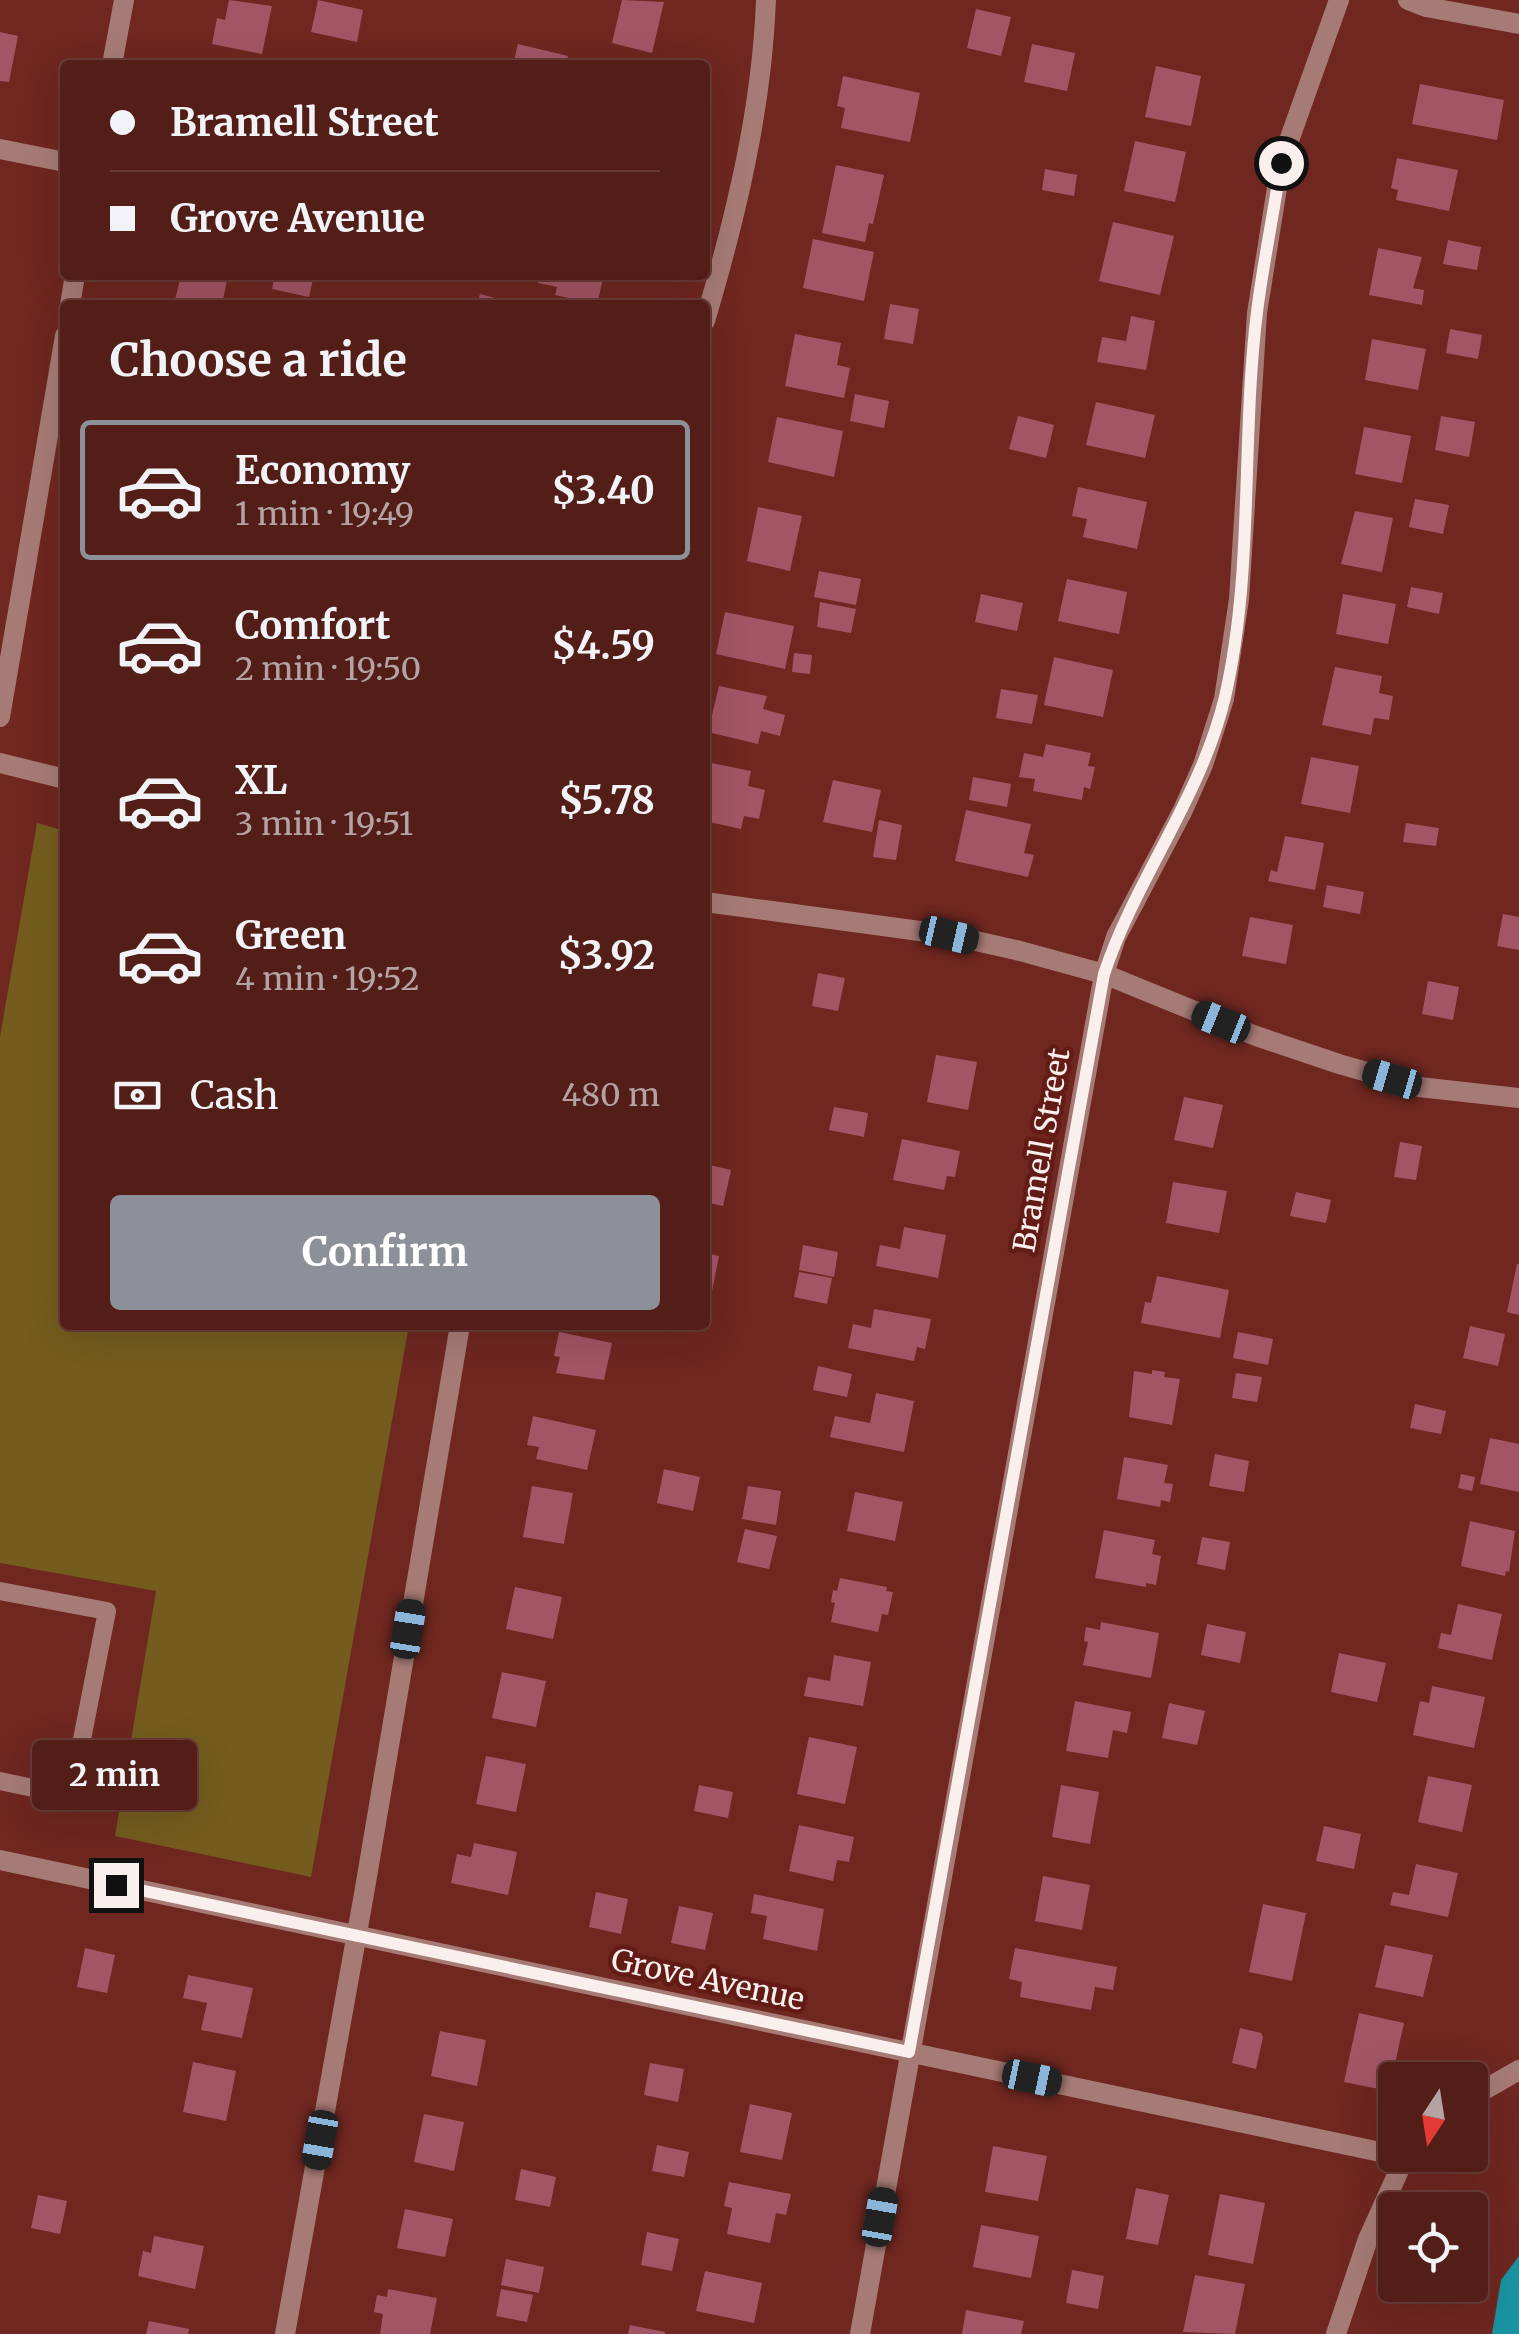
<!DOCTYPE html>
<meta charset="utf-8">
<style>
:root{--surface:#531d18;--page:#592621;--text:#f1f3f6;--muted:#b5a2a2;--line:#693b37;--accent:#8c9099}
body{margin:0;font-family:Merriweather,serif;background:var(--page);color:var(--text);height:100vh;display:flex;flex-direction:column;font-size:38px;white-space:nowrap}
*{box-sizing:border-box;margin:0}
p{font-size:32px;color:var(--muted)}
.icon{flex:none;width:55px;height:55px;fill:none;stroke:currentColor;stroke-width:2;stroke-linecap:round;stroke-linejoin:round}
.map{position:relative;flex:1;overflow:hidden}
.side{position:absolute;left:60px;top:300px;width:650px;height:1030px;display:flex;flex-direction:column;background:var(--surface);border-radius:10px;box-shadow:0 10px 40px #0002,0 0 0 2px var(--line)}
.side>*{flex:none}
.hud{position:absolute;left:60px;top:60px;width:650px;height:220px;border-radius:10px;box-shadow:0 10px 40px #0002,0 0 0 2px var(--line);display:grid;align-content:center;height:220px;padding:0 50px;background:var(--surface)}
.needle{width:65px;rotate:192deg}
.fabs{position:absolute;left:1378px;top:2062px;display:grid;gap:20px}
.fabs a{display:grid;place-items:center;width:110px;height:110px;border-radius:10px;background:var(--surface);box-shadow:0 10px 40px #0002,0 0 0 2px var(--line);font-size:50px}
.end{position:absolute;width:45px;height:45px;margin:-22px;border:12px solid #f9f0ee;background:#111;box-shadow:0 0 0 5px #111}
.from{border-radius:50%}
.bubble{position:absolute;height:70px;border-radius:10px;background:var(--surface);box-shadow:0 10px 40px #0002,0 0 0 2px var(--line);font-size:32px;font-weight:700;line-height:70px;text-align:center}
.car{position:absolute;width:30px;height:60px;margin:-30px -15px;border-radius:12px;box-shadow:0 0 8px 2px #0007;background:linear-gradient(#222 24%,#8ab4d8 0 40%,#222 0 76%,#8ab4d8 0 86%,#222 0)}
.hud b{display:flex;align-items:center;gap:35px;height:95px;font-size:38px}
.hud b+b{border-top:2px solid var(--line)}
.hud i{width:25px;height:25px;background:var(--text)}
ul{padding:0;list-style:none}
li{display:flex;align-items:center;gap:30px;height:140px;margin:0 20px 15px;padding:0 30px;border:5px solid transparent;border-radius:10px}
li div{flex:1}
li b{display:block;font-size:38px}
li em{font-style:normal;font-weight:700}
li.selected{border-color:var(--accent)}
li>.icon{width:90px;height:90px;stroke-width:1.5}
h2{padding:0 50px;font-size:45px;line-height:120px}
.pay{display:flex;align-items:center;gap:25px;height:110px;padding:0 50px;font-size:38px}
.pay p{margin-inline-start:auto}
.button{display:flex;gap:20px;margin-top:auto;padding:20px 50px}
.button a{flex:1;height:115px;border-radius:10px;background:var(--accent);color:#fff;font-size:40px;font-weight:700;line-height:115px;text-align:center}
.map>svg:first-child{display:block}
</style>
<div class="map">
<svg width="1519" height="2334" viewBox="0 0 1519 2334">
<rect width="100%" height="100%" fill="#6f2720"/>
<path fill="#735c1d" d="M37 823 65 831V1325H409L311 1877 115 1836 156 1591 0 1563V1037Z"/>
<path fill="#1a93a2" d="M1519 2256V2334H1492L1501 2280Z"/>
<g fill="#a35565">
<path d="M229 0 272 6 262 54 212 44 217 18 225 20Z"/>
<path d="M318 0 363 10 357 42 311 32Z"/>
<path d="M622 0 664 2 652 53 612 43Z"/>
<path d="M976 9 1011 17 1001 56 967 48Z"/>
<path d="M0 32 18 36 9 82 0 81Z"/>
<path d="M518 44 568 56 566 65H513Z"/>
<path d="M1032 44 1075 53 1067 91 1024 82Z"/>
<path d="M1156 66 1201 76 1191 126 1145 117Z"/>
<path d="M843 76 920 93 910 142 841 128 845 108 837 106Z"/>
<path d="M1420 84 1504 100 1497 140 1412 124Z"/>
<path d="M1135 141 1186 152 1175 202 1124 191Z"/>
<path d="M1397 158 1458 170 1449 211 1396 200 1398 190 1391 188Z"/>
<path d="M836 165 884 175 873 224 869 223 865 242 822 233Z"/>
<path d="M1045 169 1077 175 1074 196 1042 190Z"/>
<path d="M1113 222 1174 236 1160 295 1099 281Z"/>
<path d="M813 239 874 252 864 301 803 288Z"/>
<path d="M1448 240 1481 247 1477 270 1443 264Z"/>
<path d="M1378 248 1422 257 1413 288 1424 290 1422 305 1369 295Z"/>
<path d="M181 275H228L222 305 175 300Z"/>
<path d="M275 275H314L309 297 272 289Z"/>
<path d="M539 275H604L597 304 555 295 557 287 538 283Z"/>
<path d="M480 294 518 304V305H477Z"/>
<path d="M890 304 919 309 913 344 884 339Z"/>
<path d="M1131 316 1155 321 1146 370 1097 362 1102 337 1126 341Z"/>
<path d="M1450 329 1482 335 1478 359 1446 353Z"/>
<path d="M795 334 841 343 837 365 850 368 844 398 785 386Z"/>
<path d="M1372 339 1426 349 1418 390 1365 380Z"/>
<path d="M855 394 889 401 884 428 850 421Z"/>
<path d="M1096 402 1155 415 1145 458 1086 445Z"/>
<path d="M1018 416 1054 425 1046 458 1009 449Z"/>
<path d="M1441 416 1475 422 1469 457 1435 450Z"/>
<path d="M777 417 843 431 834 477 768 462Z"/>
<path d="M1364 427 1411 436 1402 483 1355 474Z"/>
<path d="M1078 487 1147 502 1137 549 1083 537 1087 519 1072 516Z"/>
<path d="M1415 499 1449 505 1443 534 1409 527Z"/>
<path d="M758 507 802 516 790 571 747 561Z"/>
<path d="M1355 511 1393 518 1382 572 1341 564Z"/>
<path d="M819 571 861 579 856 605 814 597Z"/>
<path d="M1067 579 1127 592 1119 634 1058 621Z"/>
<path d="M1411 587 1443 593 1439 614 1407 607Z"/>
<path d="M981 594 1023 603 1017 631 975 622Z"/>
<path d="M1343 594 1396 604 1388 644 1336 634Z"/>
<path d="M820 602 856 609 851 633 817 627Z"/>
<path d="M725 612 794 626 785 669 716 654Z"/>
<path d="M794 653 812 655 810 674 792 672Z"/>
<path d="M1054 657 1113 670 1103 717 1044 705Z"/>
<path d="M1335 667 1382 676 1379 693 1393 696 1389 720 1374 718 1371 735 1322 725Z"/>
<path d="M719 686 767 696 763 709 785 715 780 736 761 731 758 744 708 732Z"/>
<path d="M1001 689 1038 695 1032 724 996 718Z"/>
<path d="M1046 744 1091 753 1088 766 1095 767 1090 789 1084 787 1082 800 1033 791 1035 779 1019 777 1024 753 1043 757Z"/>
<path d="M1311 757 1359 766 1350 813 1301 804Z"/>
<path d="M711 763 751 771 748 786 765 790 759 819 744 816 741 829 705 821V789Z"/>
<path d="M973 777 1011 784 1007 807 969 800Z"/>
<path d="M833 780 881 790 872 832 823 822Z"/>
<path d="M966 810 1031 824 1024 853 1034 855 1028 877 955 861Z"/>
<path d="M879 820 902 825 896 860 873 857Z"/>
<path d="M1406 823 1439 828 1436 846 1403 842Z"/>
<path d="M1285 836 1324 843 1315 890 1268 881 1271 870 1277 872Z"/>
<path d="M1327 885 1364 892 1360 914 1323 907Z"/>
<path d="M1503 914 1519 917V950L1497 946Z"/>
<path d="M1250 917 1293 925 1286 964 1242 956Z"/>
<path d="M818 973 845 978 838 1011 812 1006Z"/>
<path d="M1428 981 1459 987 1453 1020 1422 1014Z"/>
<path d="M936 1055 977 1062 968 1110 927 1102Z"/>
<path d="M1184 1097 1223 1105 1213 1148 1174 1140Z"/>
<path d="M834 1107 868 1113 864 1137 829 1130Z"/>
<path d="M902 1139 960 1151 955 1177 947 1176 944 1190 893 1180Z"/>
<path d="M1400 1142 1422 1146 1416 1180 1394 1177Z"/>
<path d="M705 1164 731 1170 723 1206 705 1202Z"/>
<path d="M1173 1182 1227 1191 1219 1233 1166 1223Z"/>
<path d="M1296 1192 1331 1200 1326 1223 1290 1216Z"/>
<path d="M904 1227 946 1235 938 1278 876 1266 880 1245 900 1249Z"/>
<path d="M803 1245 838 1252 834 1277 799 1270Z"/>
<path d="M705 1253 719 1256 712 1291 705 1289Z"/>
<path d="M1517 1264H1519V1315L1507 1312Z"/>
<path d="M799 1272 832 1278 827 1304 794 1297Z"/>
<path d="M1157 1276 1229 1290 1220 1338 1141 1323 1145 1302 1151 1303Z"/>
<path d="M874 1309 931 1319 925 1349 917 1347 914 1361 848 1348 853 1324 871 1328Z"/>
<path d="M1470 1326 1505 1334 1498 1366 1463 1358Z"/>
<path d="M559 1332 612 1343 604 1380 556 1373 560 1357 554 1356Z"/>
<path d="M1238 1332 1273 1339 1268 1365 1233 1358Z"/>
<path d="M818 1366 852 1374 847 1397 813 1390Z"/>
<path d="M1152 1370 1165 1372 1164 1377 1180 1379 1172 1425 1129 1417 1134 1371 1152 1374Z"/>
<path d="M1236 1373 1262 1377 1257 1402 1232 1398Z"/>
<path d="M876 1393 914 1401 904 1452 830 1437 835 1416 870 1423Z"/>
<path d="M1415 1404 1446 1411 1441 1434 1410 1428Z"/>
<path d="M533 1416 596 1430 587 1470 536 1459 539 1447 527 1445Z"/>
<path d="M1490 1438 1519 1444V1492L1480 1484Z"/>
<path d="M1215 1454 1249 1461 1244 1492 1209 1486Z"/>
<path d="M1124 1457 1168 1465 1164 1483 1173 1484 1170 1502 1161 1500 1160 1507 1117 1499Z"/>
<path d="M664 1469 700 1477 693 1511 657 1503Z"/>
<path d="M1461 1474 1475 1477 1472 1491 1458 1488Z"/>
<path d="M532 1486 573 1493 564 1544 523 1537Z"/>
<path d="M748 1486 781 1491 776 1525 742 1519Z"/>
<path d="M855 1492 903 1502 895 1541 847 1531Z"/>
<path d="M1470 1521 1515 1531 1509 1572 1506 1571 1505 1576 1461 1566Z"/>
<path d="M745 1529 777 1536 769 1569 737 1562Z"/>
<path d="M1104 1530 1155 1540 1152 1554 1161 1556 1156 1585 1146 1583V1587L1095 1578Z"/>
<path d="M1202 1537 1230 1542 1225 1570 1197 1564Z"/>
<path d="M840 1578 887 1587 886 1591 893 1592 888 1615 882 1614 878 1632 831 1622 835 1603 831 1602 833 1590 837 1591Z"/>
<path d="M515 1587 562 1597 553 1639 506 1629Z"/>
<path d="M1458 1604 1502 1614 1492 1660 1438 1648 1441 1633 1451 1635Z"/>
<path d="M1101 1622 1159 1633 1151 1678 1083 1665 1088 1642 1084 1641 1086 1627 1100 1630Z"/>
<path d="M1207 1624 1246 1632 1240 1663 1201 1655Z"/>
<path d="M1339 1653 1386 1663 1377 1702 1331 1692Z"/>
<path d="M834 1655 871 1662 863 1706 804 1696 808 1677 830 1681Z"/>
<path d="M502 1672 546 1681 536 1727 492 1718Z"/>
<path d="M1432 1686 1485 1697 1474 1748 1413 1735 1420 1701 1429 1703Z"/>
<path d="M1075 1701 1131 1712 1127 1733 1113 1730 1108 1758 1066 1751Z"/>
<path d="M1169 1703 1205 1711 1197 1745 1162 1738Z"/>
<path d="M809 1737 857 1747 845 1804 797 1794Z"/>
<path d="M486 1756 526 1764 516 1812 476 1804Z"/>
<path d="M1428 1776 1472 1785 1462 1832 1418 1822Z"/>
<path d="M699 1785 733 1792 728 1818 694 1811Z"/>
<path d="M1061 1785 1099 1792 1090 1844 1052 1837Z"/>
<path d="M799 1825 854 1837 849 1862 837 1860 833 1881 789 1871Z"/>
<path d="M1324 1826 1361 1834 1354 1869 1316 1861Z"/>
<path d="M474 1843 517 1852 508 1895 451 1883 457 1854 471 1857Z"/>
<path d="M1416 1864 1458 1873 1448 1917 1390 1905 1393 1892 1409 1895Z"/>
<path d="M1043 1876 1090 1885 1082 1930 1035 1921Z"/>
<path d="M596 1892 628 1899 621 1934 589 1927Z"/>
<path d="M754 1894 824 1909 817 1951 763 1939 767 1916 751 1913Z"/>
<path d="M1263 1904 1306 1913 1292 1981 1249 1972Z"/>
<path d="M679 1906 713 1913 705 1950 671 1943Z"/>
<path d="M1385 1945 1433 1955 1423 1997 1375 1987Z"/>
<path d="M85 1948 115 1955 107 1993 77 1987Z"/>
<path d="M1015 1948 1117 1967 1113 1990 1095 1987 1091 2010 1020 1997 1022 1982 1009 1979Z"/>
<path d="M188 1975 253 1988 242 2038 201 2030 207 2003 183 1998Z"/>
<path d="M1359 2013 1404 2023 1389 2091 1344 2082Z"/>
<path d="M1240 2028 1261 2033 1263 2037 1256 2069 1232 2063Z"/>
<path d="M440 2031 486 2040 477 2086 431 2076Z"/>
<path d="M193 2062 236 2071 226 2121 183 2112Z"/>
<path d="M650 2063 684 2069 678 2102 644 2095Z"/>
<path d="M750 2104 792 2113 782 2160 740 2152Z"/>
<path d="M424 2114 464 2122 454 2171 414 2162Z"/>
<path d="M657 2145 689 2152 684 2177 652 2171Z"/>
<path d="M993 2146 1047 2156 1038 2201 985 2192Z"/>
<path d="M521 2169 556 2177 550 2207 515 2200Z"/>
<path d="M729 2182 791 2194 786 2215 776 2213 770 2243 727 2234 732 2208 724 2206Z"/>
<path d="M1136 2188 1169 2195 1158 2245 1126 2239Z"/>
<path d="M1220 2194 1265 2203 1253 2264 1208 2255Z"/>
<path d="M38 2195 67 2201 60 2234 31 2228Z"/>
<path d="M405 2209 453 2219 445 2257 397 2248Z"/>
<path d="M981 2225 1039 2236 1031 2278 973 2267Z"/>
<path d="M647 2232 679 2239 672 2271 641 2265Z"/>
<path d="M154 2236 204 2246 195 2289 138 2276 143 2251 151 2253Z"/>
<path d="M506 2259 544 2267 539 2293 501 2285Z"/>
<path d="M1072 2270 1104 2276 1098 2309 1066 2303Z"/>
<path d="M705 2271 762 2283 754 2323 696 2311Z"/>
<path d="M1195 2275 1245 2284 1235 2334 1183 2332Z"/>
<path d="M388 2289 437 2298 430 2334H380L383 2314 374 2312 377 2295 387 2297Z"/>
<path d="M501 2289 533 2295 527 2322 496 2316Z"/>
<path d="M966 2310 1024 2321 1021 2334H962Z"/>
<path d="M149 2321 189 2329 188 2334H146Z"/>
<path d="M630 2325 665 2332V2334H628Z"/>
</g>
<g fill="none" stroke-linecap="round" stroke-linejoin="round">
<path stroke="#a77b75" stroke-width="18" d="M0 1591 107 1611 71 1796 0 1781"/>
<g stroke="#a77b75" stroke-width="20">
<path d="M1408 0 1426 7 1519 24"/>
<path d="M112 65 124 0"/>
<path d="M0 149 65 162"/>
<path d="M70 305 75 275"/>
<path d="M705 321C736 216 762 109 766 0"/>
<path d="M0 717 65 336"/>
<path d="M0 763 65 779"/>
<path d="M705 902 949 935 1016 950 1104 974 1256 1036 1339 1064 1419 1087 1519 1098"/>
<path d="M0 1860 1404 2157"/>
<path d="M1470 2098 1519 2070"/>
<path d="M285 2334 364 1894 460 1325"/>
<path d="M860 2334 1104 974 1116 937 1183 810 1203 765 1224 699 1239 599 1257 313 1281 163 1339 0"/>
<path d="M1336 2334 1368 2239 1406 2155"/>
</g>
</g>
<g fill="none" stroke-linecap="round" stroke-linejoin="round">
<path stroke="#f9f0ee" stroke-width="12" d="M116 1885 909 2052 1104 974C1136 878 1201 797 1225 697 1254 571 1241 440 1257 312 1263 263 1274 213 1281 163"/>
</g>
<g text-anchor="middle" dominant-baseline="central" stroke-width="9" stroke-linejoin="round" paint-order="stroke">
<g font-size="30" fill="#f9f0ee" stroke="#631b16">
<text transform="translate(1041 1150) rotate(-80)">Bramell Street</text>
<text transform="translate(708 1979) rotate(12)">Grove Avenue</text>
</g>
</g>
</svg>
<div class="fabs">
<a><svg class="needle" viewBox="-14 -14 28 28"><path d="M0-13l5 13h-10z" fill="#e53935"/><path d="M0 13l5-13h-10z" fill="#b5a2a2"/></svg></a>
<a><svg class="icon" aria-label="locate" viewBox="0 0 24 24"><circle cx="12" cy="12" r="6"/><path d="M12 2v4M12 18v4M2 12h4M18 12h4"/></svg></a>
</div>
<i class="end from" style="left:1281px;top:163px"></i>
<i class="end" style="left:116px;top:1885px"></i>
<div class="bubble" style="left:32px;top:1740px;width:165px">2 min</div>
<i class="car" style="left:949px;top:935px;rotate:103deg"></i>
<i class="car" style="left:1221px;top:1022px;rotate:292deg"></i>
<i class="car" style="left:1392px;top:1079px;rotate:286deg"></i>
<i class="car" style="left:408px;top:1629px;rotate:9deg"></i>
<i class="car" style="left:1032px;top:2078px;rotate:102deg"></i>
<i class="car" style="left:320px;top:2140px;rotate:190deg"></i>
<i class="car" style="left:880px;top:2217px;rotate:10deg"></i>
<div class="hud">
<b><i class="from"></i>Bramell Street</b>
<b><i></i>Grove Avenue</b>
</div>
<section class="side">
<h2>Choose a ride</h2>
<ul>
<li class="selected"><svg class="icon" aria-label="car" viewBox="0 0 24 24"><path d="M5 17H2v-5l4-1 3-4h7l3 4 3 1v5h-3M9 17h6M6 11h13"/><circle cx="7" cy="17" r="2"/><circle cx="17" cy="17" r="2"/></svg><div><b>Economy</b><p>1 min · 19:49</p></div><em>$3.40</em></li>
<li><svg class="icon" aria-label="car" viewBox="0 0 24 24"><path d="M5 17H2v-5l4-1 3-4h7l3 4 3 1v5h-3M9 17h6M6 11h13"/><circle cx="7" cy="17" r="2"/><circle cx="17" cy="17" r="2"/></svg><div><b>Comfort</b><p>2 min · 19:50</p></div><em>$4.59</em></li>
<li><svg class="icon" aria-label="car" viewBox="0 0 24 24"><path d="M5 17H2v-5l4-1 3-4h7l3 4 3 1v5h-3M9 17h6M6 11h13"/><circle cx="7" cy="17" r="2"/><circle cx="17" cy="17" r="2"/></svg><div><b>XL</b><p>3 min · 19:51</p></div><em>$5.78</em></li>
<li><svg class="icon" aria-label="car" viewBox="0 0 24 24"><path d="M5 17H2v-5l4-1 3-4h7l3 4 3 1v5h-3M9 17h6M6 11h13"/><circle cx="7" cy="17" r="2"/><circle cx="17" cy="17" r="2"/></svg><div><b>Green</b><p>4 min · 19:52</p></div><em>$3.92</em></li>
</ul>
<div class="pay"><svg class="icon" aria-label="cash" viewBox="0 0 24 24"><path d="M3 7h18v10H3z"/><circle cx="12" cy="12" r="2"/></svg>Cash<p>480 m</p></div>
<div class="button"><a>Confirm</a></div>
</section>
</div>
